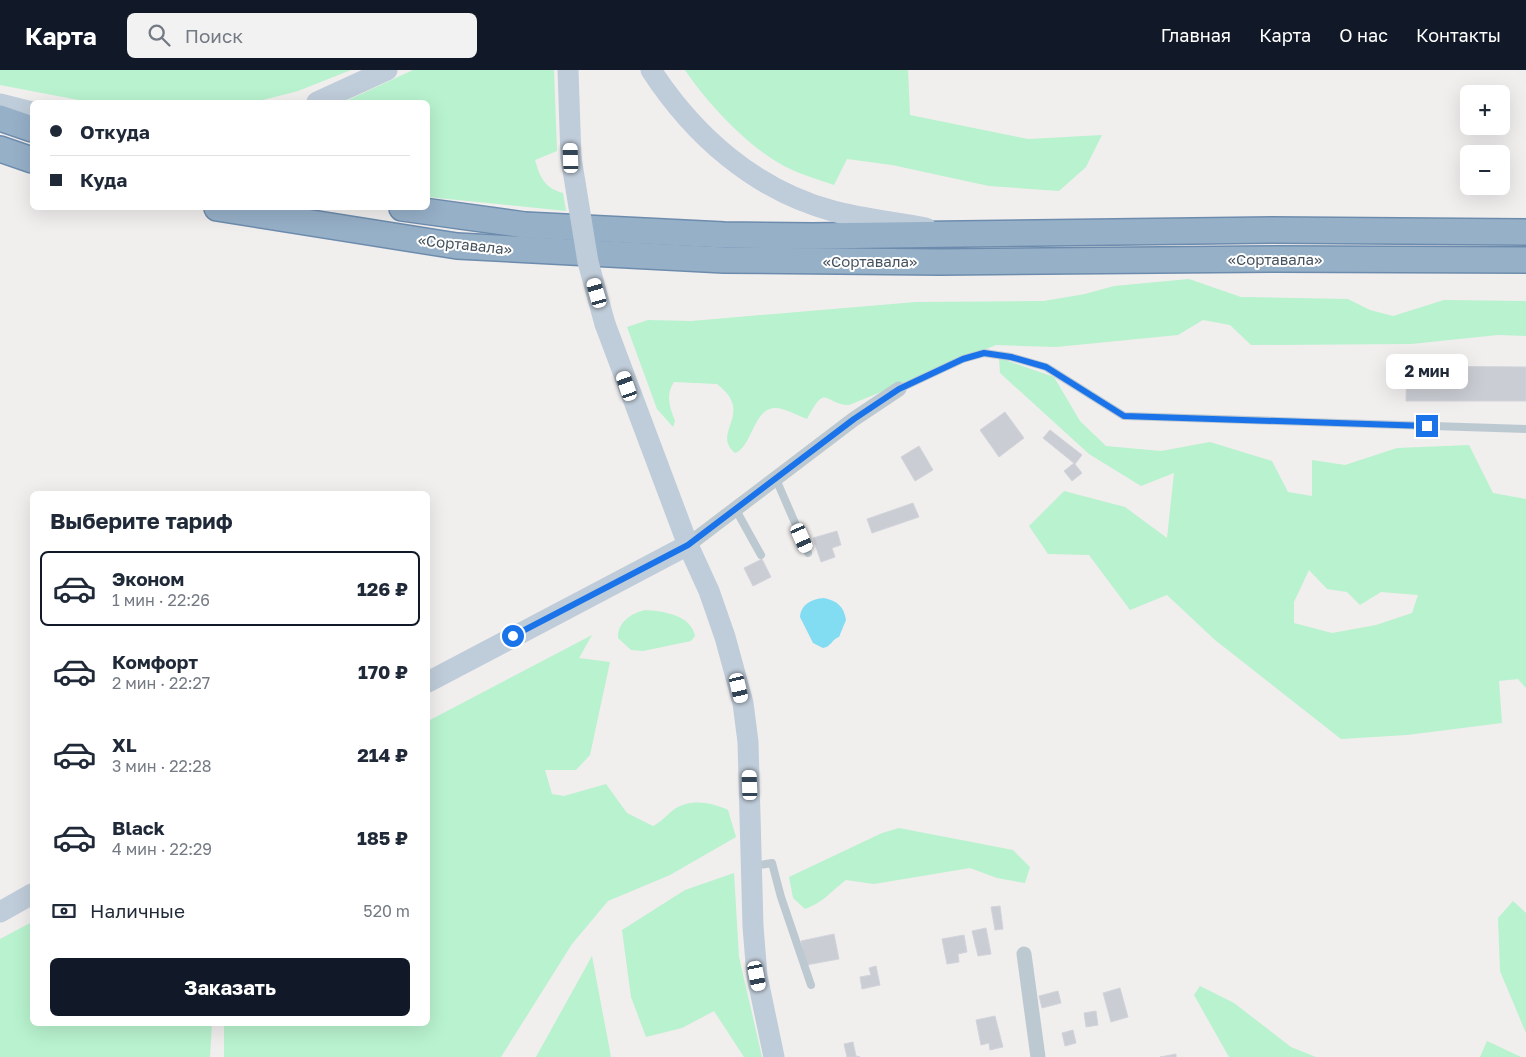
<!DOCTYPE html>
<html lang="ru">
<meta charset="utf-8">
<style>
:root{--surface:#fff;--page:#f2f2f3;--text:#1f2937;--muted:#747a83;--line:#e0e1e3;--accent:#111827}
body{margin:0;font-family:"Golos Text",sans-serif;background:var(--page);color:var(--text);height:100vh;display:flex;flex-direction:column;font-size:19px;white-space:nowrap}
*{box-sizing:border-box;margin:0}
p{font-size:16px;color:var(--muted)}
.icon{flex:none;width:28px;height:28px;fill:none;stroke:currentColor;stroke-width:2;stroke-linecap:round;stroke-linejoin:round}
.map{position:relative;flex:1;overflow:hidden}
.side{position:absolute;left:30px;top:421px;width:400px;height:535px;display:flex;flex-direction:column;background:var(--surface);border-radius:8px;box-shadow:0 5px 20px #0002}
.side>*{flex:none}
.guide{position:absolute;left:30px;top:30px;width:400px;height:110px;border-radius:8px;box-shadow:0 5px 20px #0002;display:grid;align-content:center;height:110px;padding:0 20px;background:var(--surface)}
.tools{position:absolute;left:1460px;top:15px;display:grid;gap:10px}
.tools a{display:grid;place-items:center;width:50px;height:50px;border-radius:8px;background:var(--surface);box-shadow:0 5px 20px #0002;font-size:25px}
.end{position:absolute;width:22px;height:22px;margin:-11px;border:6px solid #1a73e8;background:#fff;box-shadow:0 0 0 2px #fff}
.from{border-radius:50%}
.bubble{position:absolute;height:35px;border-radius:8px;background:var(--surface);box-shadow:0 5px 20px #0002;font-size:16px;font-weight:700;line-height:35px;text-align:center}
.car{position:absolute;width:15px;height:30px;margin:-15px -8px;border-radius:6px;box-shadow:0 0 4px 1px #0007;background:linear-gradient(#fff 24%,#345 0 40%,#fff 0 76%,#345 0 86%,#fff 0)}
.guide b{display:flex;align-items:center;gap:18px;height:48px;font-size:19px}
.guide b+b{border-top:1px solid var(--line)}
.guide i{width:12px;height:12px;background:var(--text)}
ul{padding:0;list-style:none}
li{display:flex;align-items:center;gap:15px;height:75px;margin:0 10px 8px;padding:0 10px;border:2px solid transparent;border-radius:8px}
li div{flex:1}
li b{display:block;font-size:19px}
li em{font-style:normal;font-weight:700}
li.selected{border-color:var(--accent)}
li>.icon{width:45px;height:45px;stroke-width:1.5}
h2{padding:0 20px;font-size:22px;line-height:60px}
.pay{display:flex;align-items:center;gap:12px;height:55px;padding:0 20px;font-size:19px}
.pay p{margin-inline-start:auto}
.cta{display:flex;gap:10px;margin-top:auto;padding:10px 20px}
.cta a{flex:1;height:58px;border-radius:8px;background:var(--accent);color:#fff;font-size:20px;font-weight:700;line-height:58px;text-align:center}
header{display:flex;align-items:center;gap:30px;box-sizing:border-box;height:70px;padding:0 25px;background:var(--accent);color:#fff}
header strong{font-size:24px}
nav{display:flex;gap:28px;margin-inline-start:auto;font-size:18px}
.search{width:350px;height:45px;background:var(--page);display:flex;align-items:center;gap:12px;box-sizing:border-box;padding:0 18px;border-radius:8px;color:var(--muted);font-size:19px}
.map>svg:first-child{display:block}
</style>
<header>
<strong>Карта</strong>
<div class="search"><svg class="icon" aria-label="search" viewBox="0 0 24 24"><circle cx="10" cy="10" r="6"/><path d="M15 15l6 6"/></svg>Поиск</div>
<nav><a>Главная</a><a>Карта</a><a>О нас</a><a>Контакты</a></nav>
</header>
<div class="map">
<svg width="1526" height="987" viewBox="0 0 1526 987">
<rect width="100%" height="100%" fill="#f1eeee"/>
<g fill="#b8f2ce" fill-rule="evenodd">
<path d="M0 0H351L298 21 255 32H89L0 15Z"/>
<path d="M413 0H554L557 81 535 90C540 107 544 118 563 123L566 141 428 127V32H344Z"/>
<path d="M685 0H908L910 45 1028 69 1102 65 1086 97 1059 121 989 116 892 95 847 89 834 115C817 109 799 104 784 96 747 76 708 34 685 0Z"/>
<path d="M1189 209 1241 227 1348 229 1370 240 1393 246 1444 230 1526 231V266L1498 265 1411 274 1251 275 1230 255 1203 250 1178 265 1056 277 996 275 849 335C824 335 827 311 807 349 799 346 790 341 782 339 753 331 754 376 735 383 710 362 756 344 717 314L674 312C665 325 670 338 675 351L673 357 657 339 627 257 648 250 691 251 916 232 1044 231 1085 224 1114 216Z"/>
<path d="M999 288 1054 307 1080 351 1106 376 1161 381 1210 372 1272 391 1288 422 1312 426V390L1345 395 1397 378 1469 375 1493 423 1526 429V618L1518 609 1499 611 1502 653 1407 665 1341 669 1215 570 1167 525 1130 540 1089 485 1048 484 1029 456 1064 421 1125 437 1167 468 1174 403 1141 416 1089 384 1000 303ZM1309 500 1327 519 1347 522 1360 535 1381 522 1418 525 1412 543 1376 555 1332 563 1294 553V532Z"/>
<path d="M645 540C663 541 691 545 695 566L691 571 643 581 631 580 618 568C617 552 632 543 645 540Z"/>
<path d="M592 565 579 588 610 592 590 685 576 700H545L552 724 564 726 606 714 627 743 653 756C661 752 665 747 672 741 689 728 710 732 728 740L736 767 670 805 608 831 572 874 501 987H224V954H428V651Z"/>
<path d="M899 758 1013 780 1030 797 1025 813 997 808 970 798 874 814 846 810C830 822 824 832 805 839L793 828 789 807 882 763Z"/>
<path d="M734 803 739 887 762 987H744L714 941 682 958 646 967 631 927 622 860 685 820Z"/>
<path d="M1513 831 1526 843V963L1500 901 1498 848Z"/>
<path d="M32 852V954H212L210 987H0V869Z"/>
<path d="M592 886 611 987H536Z"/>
<path d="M1200 916 1234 933 1291 977 1316 987H1229L1194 925Z"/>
<path d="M1487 971 1521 987H1480Z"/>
</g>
<path fill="#82dcf2" d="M824 528C837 531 844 536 846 550L839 567C832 569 831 577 823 578L813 573 800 547C801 534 812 529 824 528Z"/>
<g fill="#cacdd3" stroke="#d1d4da">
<path d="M1407 296 1526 297V331H1406Z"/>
<path d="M1005 342 1024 368 999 387 980 360Z"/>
<path d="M1050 360 1082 385 1075 394 1043 368Z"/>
<path d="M919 376 933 400 915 411 901 387Z"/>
<path d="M1074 393 1082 403 1072 411 1064 401Z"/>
<path d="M913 433 919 447 872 463 867 449Z"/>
<path d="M837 461 841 475 832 478 835 487 821 492 813 468Z"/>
<path d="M762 489 771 507 753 516 744 498Z"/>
<path d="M1000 836 1003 859 995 860 991 837Z"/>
<path d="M986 858 991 884 978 886 972 861Z"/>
<path d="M834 864 839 889 806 895 801 871Z"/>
<path d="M964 865 967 882 958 884 959 892 947 894 942 869Z"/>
<path d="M876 896 880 915 862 919 860 907 871 905 869 898Z"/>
<path d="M1120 918 1128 947 1111 952 1103 923Z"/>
<path d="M1058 921 1061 933 1042 938 1039 926Z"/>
<path d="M1096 941 1098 955 1086 957 1084 943Z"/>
<path d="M995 946 1003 977 990 980 989 973 981 975 976 950Z"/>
<path d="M1073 960 1076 973 1065 976 1062 963Z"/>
<path d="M853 972 856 986 860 987H847L844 974Z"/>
<path d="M1176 984V987H1160Z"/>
</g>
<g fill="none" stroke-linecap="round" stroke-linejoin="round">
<g stroke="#6d8cad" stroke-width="28">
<g id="trunk">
<path d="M0 48 32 59"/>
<path d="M0 79 32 90"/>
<path d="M217 138 457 176 724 190 941 192 1277 189 1526 190"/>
<path d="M402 138 525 155 724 165 813 166 1273 160 1526 162"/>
</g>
</g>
<g stroke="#bdc9d1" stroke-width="8">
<path d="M899 319 963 289 984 283 1011 287 1046 297 1124 346 1526 359"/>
<path d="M776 409 808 483"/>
<path d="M736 440 761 485"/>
<path d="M753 796 772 793 781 827 811 915"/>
</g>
<g stroke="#bdc9d1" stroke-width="15">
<path d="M688 475 854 349 899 319"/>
<path d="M1024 884 1038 987"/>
</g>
<g stroke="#bfccd9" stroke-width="21">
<path d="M568 0 571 88"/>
<path d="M651 0C694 66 755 120 833 141 863 149 895 152 926 158"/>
<path d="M317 32 387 0"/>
<path d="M0 34 32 42"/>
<path d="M605 254 688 475 709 521 725 567 743 633 748 672 753 856 757 906 774 987"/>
<path d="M428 612 688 475"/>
<path d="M0 842 32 824"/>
</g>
<use href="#trunk" stroke="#96b0c8" stroke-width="25"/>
<path stroke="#bfccd9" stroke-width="21" d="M571 88 588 192 605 254"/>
</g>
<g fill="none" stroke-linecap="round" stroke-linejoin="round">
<path stroke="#1a73e8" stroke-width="6" d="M513 566 688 475 854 349 899 319 963 289 984 283 1011 287 1046 297 1124 346 1427 356"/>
</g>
<g text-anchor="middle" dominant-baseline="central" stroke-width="4" stroke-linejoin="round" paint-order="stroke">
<g font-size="15" fill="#45525d" stroke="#fff">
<text transform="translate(465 174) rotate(6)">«Сортавала»</text>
<text x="1275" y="189">«Сортавала»</text>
<text x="870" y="191">«Сортавала»</text>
</g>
</g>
</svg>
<div class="tools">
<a>+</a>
<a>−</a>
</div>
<i class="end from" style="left:513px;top:566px"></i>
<i class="end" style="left:1427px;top:356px"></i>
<div class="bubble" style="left:1386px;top:284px;width:82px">2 мин</div>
<i class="car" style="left:571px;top:88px;rotate:358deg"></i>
<i class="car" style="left:597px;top:223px;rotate:344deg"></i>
<i class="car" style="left:627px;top:316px;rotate:341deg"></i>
<i class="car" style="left:802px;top:468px;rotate:156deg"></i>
<i class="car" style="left:739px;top:618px;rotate:167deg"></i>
<i class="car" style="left:750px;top:715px;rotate:358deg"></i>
<i class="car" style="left:757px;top:906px;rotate:169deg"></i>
<div class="guide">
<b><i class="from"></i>Откуда</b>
<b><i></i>Куда</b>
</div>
<section class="side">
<h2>Выберите тариф</h2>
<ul>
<li class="selected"><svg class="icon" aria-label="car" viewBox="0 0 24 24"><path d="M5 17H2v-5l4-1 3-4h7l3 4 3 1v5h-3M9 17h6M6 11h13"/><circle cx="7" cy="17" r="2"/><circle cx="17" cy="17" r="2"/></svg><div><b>Эконом</b><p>1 мин · 22:26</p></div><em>126 ₽</em></li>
<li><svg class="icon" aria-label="car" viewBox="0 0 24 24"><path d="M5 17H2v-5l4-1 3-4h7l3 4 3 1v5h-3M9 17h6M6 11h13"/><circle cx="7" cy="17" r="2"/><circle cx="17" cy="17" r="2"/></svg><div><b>Комфорт</b><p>2 мин · 22:27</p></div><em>170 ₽</em></li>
<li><svg class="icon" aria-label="car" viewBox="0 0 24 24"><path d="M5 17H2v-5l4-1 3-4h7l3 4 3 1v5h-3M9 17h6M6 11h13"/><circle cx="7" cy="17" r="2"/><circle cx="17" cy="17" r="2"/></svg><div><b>XL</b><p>3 мин · 22:28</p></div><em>214 ₽</em></li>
<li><svg class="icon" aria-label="car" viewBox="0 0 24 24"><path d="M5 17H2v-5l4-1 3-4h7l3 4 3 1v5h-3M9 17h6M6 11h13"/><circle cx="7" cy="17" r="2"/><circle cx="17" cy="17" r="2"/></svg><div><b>Black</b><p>4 мин · 22:29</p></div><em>185 ₽</em></li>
</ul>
<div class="pay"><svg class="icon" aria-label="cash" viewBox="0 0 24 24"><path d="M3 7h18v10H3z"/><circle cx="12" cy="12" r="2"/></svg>Наличные<p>520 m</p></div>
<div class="cta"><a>Заказать</a></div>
</section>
</div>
